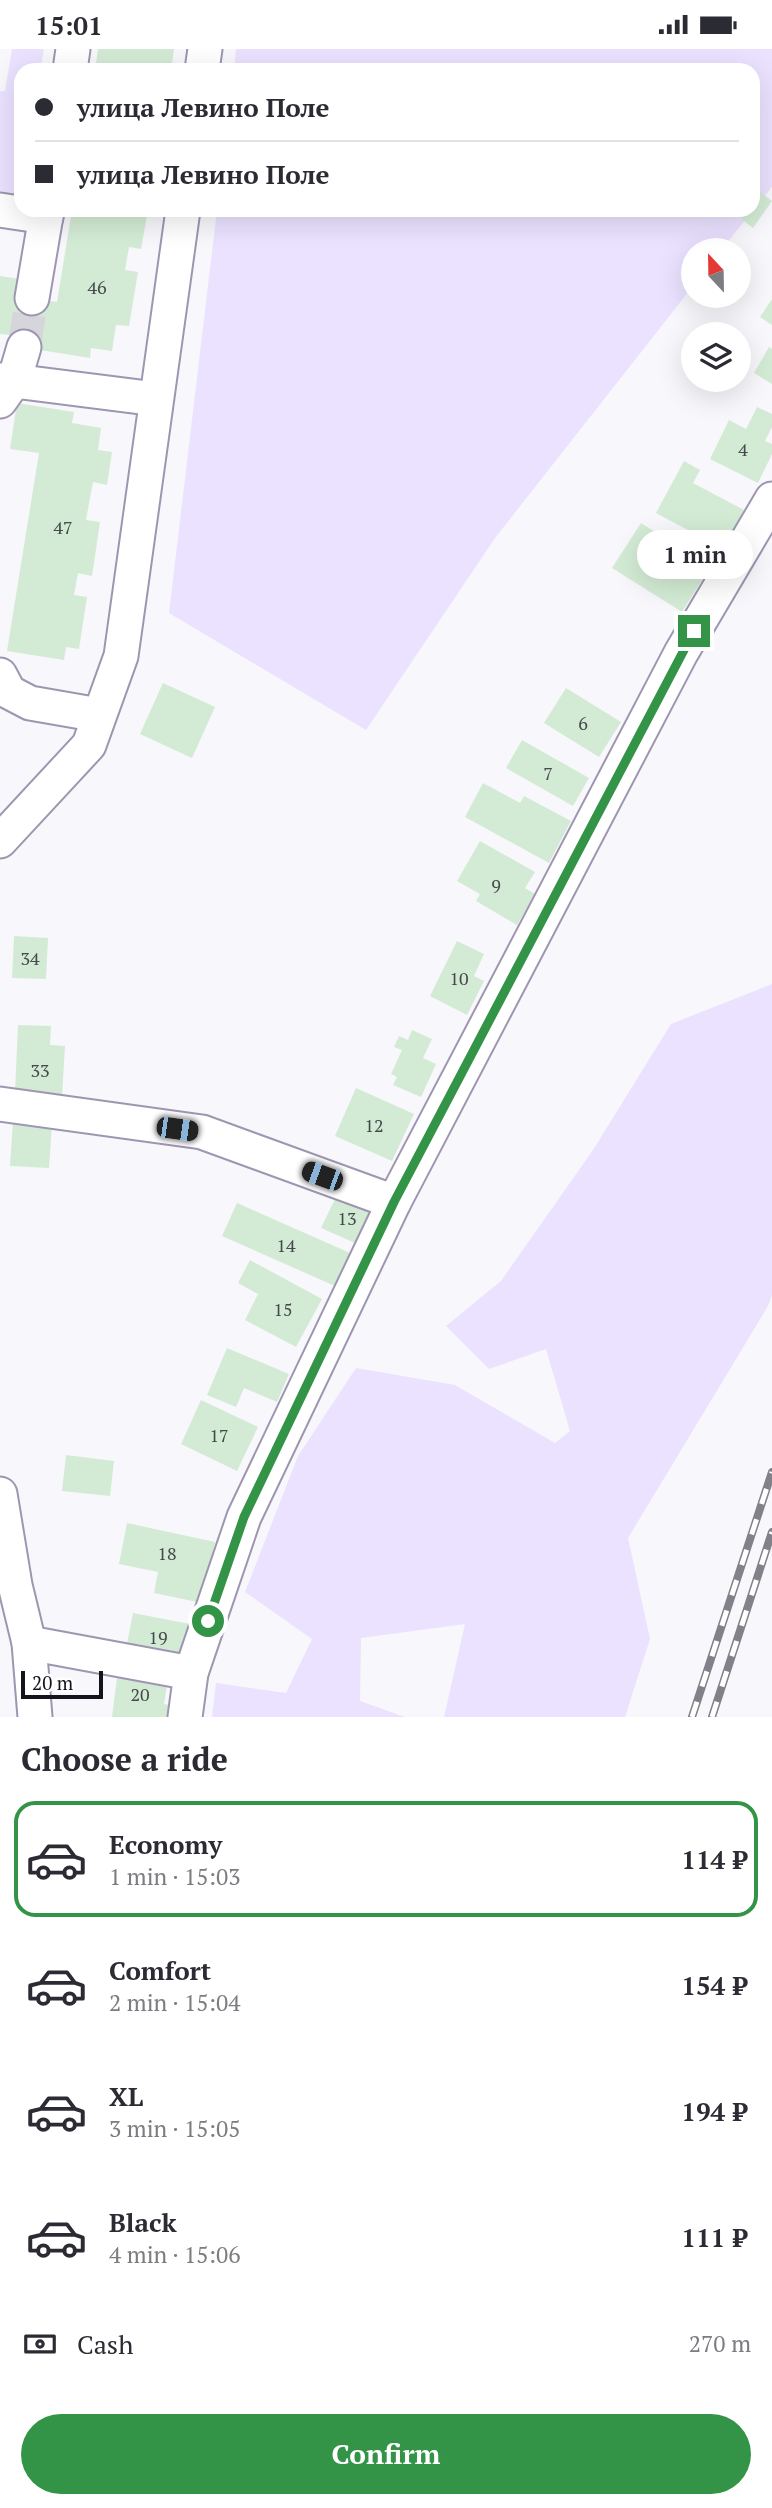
<!DOCTYPE html>
<meta charset="utf-8">
<style>
:root{--surface:#fff;--page:#f2f2f3;--text:#2b2b33;--muted:#7c7c81;--line:#e1e1e2;--accent:#339347}
body{margin:0;font-family:"PT Serif",serif;background:var(--page);color:var(--text);height:100vh;display:flex;flex-direction:column;font-size:26px;white-space:nowrap}
*{box-sizing:border-box;margin:0}
p{font-size:23px;color:var(--muted)}
.icon{flex:none;width:38px;height:38px;fill:none;stroke:currentColor;stroke-width:2;stroke-linecap:round;stroke-linejoin:round}
.map{position:relative;height:1668px;overflow:hidden}
.drawer{display:flex;flex-direction:column;background:var(--surface);flex:1}
.drawer>*{flex:none}
.hud{position:absolute;left:14px;top:14px;width:746px;height:154px;border-radius:21px;box-shadow:0 7px 28px #0002;display:grid;align-content:center;height:154px;padding:0 21px;background:var(--surface)}
.needle{width:46px;rotate:338deg}
.tools{position:absolute;left:681px;top:189px;display:grid;gap:14px}
.tools a{display:grid;place-items:center;width:70px;height:70px;border-radius:50%;background:var(--surface);box-shadow:0 7px 28px #0002;font-size:35px}
.scale{position:absolute;left:21px;bottom:18px;width:82px;box-sizing:border-box;padding-left:7px;border:4px solid #16131d;border-top:0;font-size:19px;line-height:24px;white-space:nowrap;color:#16131d;-webkit-text-stroke:5px #fff;paint-order:stroke}
.end{position:absolute;width:32px;height:32px;margin:-16px;border:9px solid #339347;background:#fff;box-shadow:0 0 0 4px #fff}
.from{border-radius:50%}
.bubble{position:absolute;height:49px;border-radius:24px;background:var(--surface);box-shadow:0 7px 28px #0002;font-size:23px;font-weight:800;line-height:49px;text-align:center}
.car{position:absolute;width:21px;height:42px;margin:-21px -10px;border-radius:9px;box-shadow:0 0 5px 2px #0007;background:linear-gradient(#222 24%,#8ab4d8 0 40%,#222 0 76%,#8ab4d8 0 86%,#222 0)}
.hud b{display:flex;align-items:center;gap:24px;height:66px;font-size:26px}
.hud b+b{border-top:2px solid var(--line)}
.hud i{width:18px;height:18px;background:var(--text)}
ul{padding:0;list-style:none}
li{display:flex;align-items:center;gap:21px;height:116px;margin:0 14px 10px;padding:0 7px;border:4px solid transparent;border-radius:21px}
li div{flex:1}
li b{display:block;font-size:26px}
li em{font-style:normal;font-weight:800}
li.on{border-color:var(--accent)}
li>.icon{width:63px;height:63px;stroke-width:1.5}
h2{padding:0 21px;font-size:32px;line-height:84px}
.pay{display:flex;align-items:center;gap:18px;height:77px;padding:0 21px;font-size:26px}
.pay p{margin-inline-start:auto}
.button{display:flex;gap:14px;margin-top:auto;padding:14px 21px}
.button a{flex:1;height:80px;border-radius:42px;background:var(--accent);color:#fff;font-size:28px;font-weight:800;line-height:80px;text-align:center}
.status{display:flex;justify-content:space-between;align-items:center;height:49px;padding:0 35px;background:var(--surface);direction:ltr}
.status svg{height:19px;fill:currentColor}
.map>svg:first-child{display:block}
</style>
<div class="status"><b>15:01</b><svg viewBox="0 0 49 12"><path d="M0 12V9h3v3zM5 12V6h3v6zM10 12V3h3v9zM15 12V0h3v12zM26 1h20v11H26zM47 4h2v5h-2z"/></svg></div>
<div class="map">
<svg width="772" height="1668" viewBox="0 0 772 1668">
<rect width="100%" height="100%" fill="#f8f7fc"/>
<g fill="#eae2ff">
<path d="M12 0H44L40 21H21L20 148 0 144V42H5Z"/>
<path d="M236 0H772V138L721 201H693V237L495 489 366 681 169 564 217 161H752V21H234Z"/>
<path d="M772 935V1246L768 1257 628 1489 650 1590 625 1668H444L465 1575 361 1589 360 1652 405 1668H212L216 1634 286 1644 312 1590 245 1543 298 1407 356 1319 455 1336 555 1394 570 1382 546 1300 489 1320 446 1277 501 1232 593 1101 671 975Z"/>
</g>
<g fill="#d3ebd4">
<path d="M98 0H174L171 21H95Z"/>
<path d="M752 137 772 152 753 179 730 161H752Z"/>
<path d="M72 161H148L141 200 129 198 125 221 138 223 129 277 116 276 112 302 91 299 90 309 9 296 10 286 0 285V227L20 230 17 247 57 253Z"/>
<path d="M772 250V276L760 268Z"/>
<path d="M769 298 772 300V335L754 324Z"/>
<path d="M17 354 74 363 72 374 101 379 98 401 112 403 107 436 93 433 86 471 100 473 92 527 78 524 74 546 87 548 79 600 66 598 64 611 7 602 39 404 10 400Z"/>
<path d="M757 358 772 365V378L765 392 772 395V405L758 434 710 410 729 371 746 380Z"/>
<path d="M684 412 700 421 693 434 744 461 719 509 697 497 701 488 656 464Z"/>
<path d="M641 474 710 518 682 563 612 519Z"/>
<path d="M163 634 215 658 192 709 140 685Z"/>
<path d="M566 639 621 673 599 708 544 674Z"/>
<path d="M522 691 589 729 573 757 506 719Z"/>
<path d="M483 734 520 754 524 747 571 772 549 814 465 768Z"/>
<path d="M480 792 535 823 525 839 535 845 517 876 476 852 480 845 457 832Z"/>
<path d="M14 887 48 889 46 930 12 929Z"/>
<path d="M457 892 484 905 474 927 484 932 467 966 430 947Z"/>
<path d="M18 976 51 977 50 996 65 997 62 1047 15 1044Z"/>
<path d="M412 981 432 990 423 1009 436 1015 421 1048 393 1036 397 1028 391 1025 402 1001 394 998 399 987 408 991Z"/>
<path d="M356 1039 414 1065 392 1112 335 1087Z"/>
<path d="M13 1072 52 1074 49 1119 10 1117Z"/>
<path d="M348 1148 372 1159 355 1194 321 1179 335 1150 344 1155Z"/>
<path d="M237 1154 350 1204 335 1237 222 1187Z"/>
<path d="M250 1211 322 1250 296 1298 245 1271 258 1245 238 1234Z"/>
<path d="M227 1299 289 1325 277 1353 244 1339 236 1358 207 1346Z"/>
<path d="M201 1351 258 1378 237 1422 181 1395Z"/>
<path d="M66 1406 114 1412 110 1447 62 1442Z"/>
<path d="M127 1474 215 1493 202 1554 154 1544 158 1523 119 1515Z"/>
<path d="M133 1564 190 1575 183 1611 126 1600Z"/>
<path d="M117 1629 167 1636 164 1655 174 1657 173 1668H112Z"/>
</g>
<g fill="none" stroke-linecap="round" stroke-linejoin="round">
<path stroke="#d6d5db" stroke-width="33" stroke-dasharray="33 17" stroke-linecap="butt" d="M24 298 32 249"/>
<g stroke="#9e96b1" stroke-width="37">
<g id="minor">
<path d="M70 21 73 0"/>
<path d="M202 21 205 0"/>
<path d="M0 161 46 168"/>
<path d="M32 249 47 161"/>
<path d="M0 331 14 332 24 298"/>
<path d="M0 352 14 332 156 350"/>
<path d="M0 626 9 643 30 654 99 666"/>
<path d="M0 792 89 696 121 607 183 161"/>
<path d="M0 1055 202 1083 394 1153"/>
<path d="M0 1445 15 1536 29 1594 35 1668"/>
<path d="M29 1594 191 1624"/>
<path d="M185 1668 191 1624 244 1468 394 1153 681 604 772 450"/>
</g>
</g>
<use href="#minor" stroke="#fff" stroke-width="33"/>
<g stroke="#828088" stroke-width="8">
<g id="rail">
<path d="M692 1668 772 1423"/>
<path d="M712 1668 772 1483"/>
</g>
</g>
<use href="#rail" stroke="#fff" stroke-width="5" stroke-dasharray="16" stroke-linecap="butt"/>
</g>
<g fill="none" stroke-linecap="round" stroke-linejoin="round">
<path stroke="#339347" stroke-width="9" d="M208 1572 244 1468 394 1153 694 582"/>
</g>
<g text-anchor="middle" dominant-baseline="central" stroke-width="5" stroke-linejoin="round" paint-order="stroke">
<g font-size="18" fill="#45494b">
<text x="97" y="238">46</text>
<text x="743" y="400">4</text>
<text x="63" y="478">47</text>
<text x="583" y="674">6</text>
<text x="548" y="724">7</text>
<text x="496" y="836">9</text>
<text x="30" y="909">34</text>
<text x="459" y="929">10</text>
<text x="40" y="1021">33</text>
<text x="374" y="1076">12</text>
<text x="347" y="1169">13</text>
<text x="286" y="1196">14</text>
<text x="283" y="1260">15</text>
<text x="219" y="1386">17</text>
<text x="167" y="1504">18</text>
<text x="158" y="1588">19</text>
<text x="140" y="1645">20</text>
</g>
</g>
</svg>
<div class="tools">
<a><svg class="needle" viewBox="-14 -14 28 28"><path d="M0-13l5 13h-10z" fill="#e53935"/><path d="M0 13l5-13h-10z" fill="#7c7c81"/></svg></a>
<a><svg class="icon" aria-label="layers" viewBox="0 0 24 24"><path d="M12 4l9 5-9 5-9-5zM3 14l9 5 9-5"/></svg></a>
</div>
<div class="scale">20 m</div>
<i class="end from" style="left:208px;top:1572px"></i>
<i class="end" style="left:694px;top:582px"></i>
<div class="bubble" style="left:637px;top:481px;width:116px">1 min</div>
<i class="car" style="left:177px;top:1080px;rotate:98deg"></i>
<i class="car" style="left:322px;top:1127px;rotate:290deg"></i>
<div class="hud">
<b><i class="from"></i>улица Левино Поле</b>
<b><i></i>улица Левино Поле</b>
</div>
</div>
<section class="drawer">
<h2>Choose a ride</h2>
<ul>
<li class="on"><svg class="icon" aria-label="car" viewBox="0 0 24 24"><path d="M5 17H2v-5l4-1 3-4h7l3 4 3 1v5h-3M9 17h6M6 11h13"/><circle cx="7" cy="17" r="2"/><circle cx="17" cy="17" r="2"/></svg><div><b>Economy</b><p>1 min · 15:03</p></div><em>114 ₽</em></li>
<li><svg class="icon" aria-label="car" viewBox="0 0 24 24"><path d="M5 17H2v-5l4-1 3-4h7l3 4 3 1v5h-3M9 17h6M6 11h13"/><circle cx="7" cy="17" r="2"/><circle cx="17" cy="17" r="2"/></svg><div><b>Comfort</b><p>2 min · 15:04</p></div><em>154 ₽</em></li>
<li><svg class="icon" aria-label="car" viewBox="0 0 24 24"><path d="M5 17H2v-5l4-1 3-4h7l3 4 3 1v5h-3M9 17h6M6 11h13"/><circle cx="7" cy="17" r="2"/><circle cx="17" cy="17" r="2"/></svg><div><b>XL</b><p>3 min · 15:05</p></div><em>194 ₽</em></li>
<li><svg class="icon" aria-label="car" viewBox="0 0 24 24"><path d="M5 17H2v-5l4-1 3-4h7l3 4 3 1v5h-3M9 17h6M6 11h13"/><circle cx="7" cy="17" r="2"/><circle cx="17" cy="17" r="2"/></svg><div><b>Black</b><p>4 min · 15:06</p></div><em>111 ₽</em></li>
</ul>
<div class="pay"><svg class="icon" aria-label="cash" viewBox="0 0 24 24"><path d="M3 7h18v10H3z"/><circle cx="12" cy="12" r="2"/></svg>Cash<p>270 m</p></div>
<div class="button"><a>Confirm</a></div>
</section>
